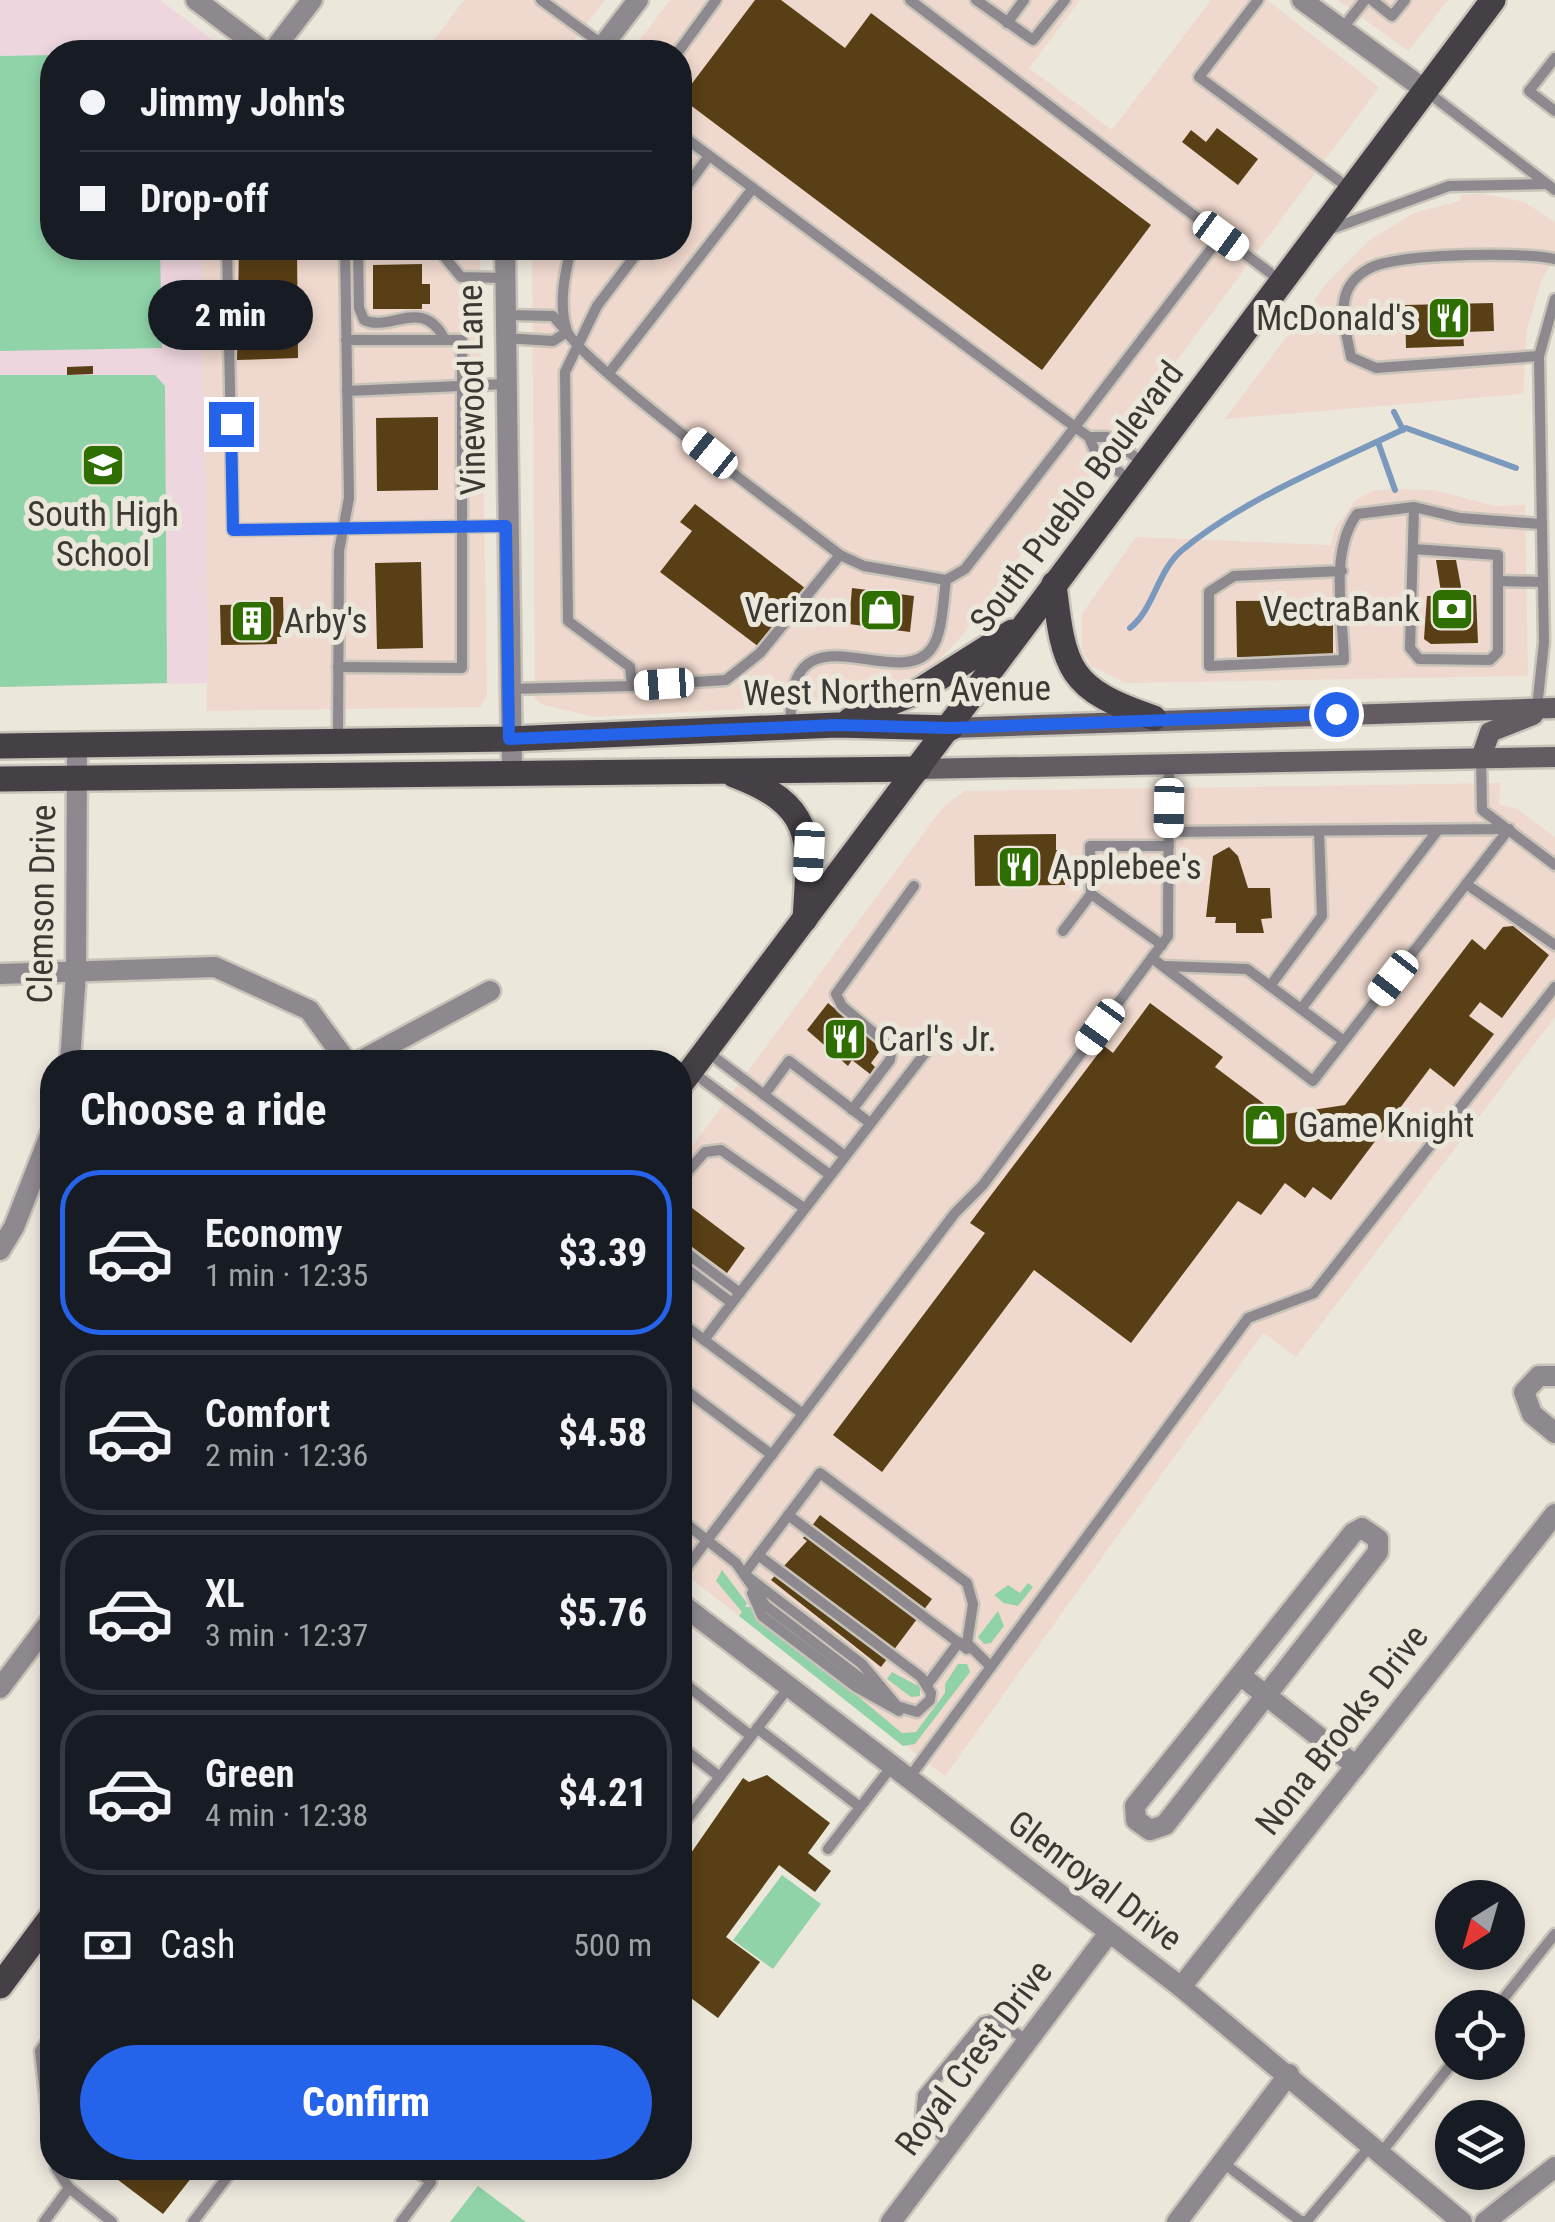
<!DOCTYPE html>
<meta charset="utf-8">
<style>
:root{--surface:#171b24;--page:#20242c;--text:#f1f3f6;--muted:#9ea1a6;--line:#363941;--accent:#2563eb}
body{margin:0;font-family:"Roboto Condensed",sans-serif;background:var(--page);color:var(--text);height:100vh;display:flex;flex-direction:column;font-size:38px;white-space:nowrap}
*{box-sizing:border-box;margin:0}
p{font-size:32px;color:var(--muted)}
.icon{flex:none;width:55px;height:55px;fill:none;stroke:currentColor;stroke-width:2;stroke-linecap:round;stroke-linejoin:round}
.map{position:relative;flex:1;overflow:hidden}
.side{position:absolute;left:40px;top:1050px;width:652px;height:1130px;display:flex;flex-direction:column;background:var(--surface);border-radius:40px;box-shadow:0 5px 15px #0003}
.side>*{flex:none}
.guide{position:absolute;left:40px;top:40px;width:652px;height:220px;border-radius:40px;box-shadow:0 5px 15px #0003;display:grid;align-content:center;height:220px;padding:0 40px;background:var(--surface)}
.needle{width:65px;rotate:217deg}
.fabs{position:absolute;left:1435px;top:1880px;display:grid;gap:20px}
.fabs a{display:grid;place-items:center;width:90px;height:90px;border-radius:50%;background:var(--surface);box-shadow:0 5px 15px #0003;font-size:50px}
.end{position:absolute;width:45px;height:45px;margin:-22px;border:12px solid #2563eb;background:#fff;box-shadow:0 0 0 5px #fff}
.from{border-radius:50%}
.bubble{position:absolute;height:70px;border-radius:35px;background:var(--surface);box-shadow:0 5px 15px #0003;font-size:32px;font-weight:800;line-height:70px;text-align:center}
.car{position:absolute;width:30px;height:60px;margin:-30px -15px;border-radius:12px;box-shadow:0 0 8px 2px #0007;background:linear-gradient(#fff 24%,#345 0 40%,#fff 0 76%,#345 0 86%,#fff 0)}
.guide b{display:flex;align-items:center;gap:35px;height:95px;font-size:38px}
.guide b+b{border-top:2px solid var(--line)}
.guide i{width:25px;height:25px;background:var(--text)}
ul{padding:0;list-style:none}
li{display:flex;align-items:center;gap:30px;height:165px;margin:0 20px 15px;padding:0 20px;border:5px solid var(--line);border-radius:40px}
li div{flex:1}
li b{display:block;font-size:38px}
li em{font-style:normal;font-weight:800}
li.selected{border-color:var(--accent)}
li>.icon{width:90px;height:90px;stroke-width:1.5}
h2{padding:0 40px;font-size:45px;line-height:120px}
.pay{display:flex;align-items:center;gap:25px;height:110px;padding:0 40px;font-size:38px}
.pay p{margin-inline-start:auto}
.cta{display:flex;gap:20px;margin-top:auto;padding:20px 40px}
.cta a{flex:1;height:115px;border-radius:60px;background:var(--accent);color:#fff;font-size:40px;font-weight:800;line-height:115px;text-align:center}
.map>svg:first-child{display:block}
</style>
<div class="map">
<svg width="1555" height="2222" viewBox="0 0 1555 2222">
<rect width="100%" height="100%" fill="#ece7db"/>
<g fill="#efd8cd">
<path d="M464 0H605L565 52H425Z"/>
<path d="M670 0H1080L1029 68 1112 130 1211 0H1267L1379 87 1098 467 1024 551 960 638 935 664 885 694 830 705 816 700 766 708 594 717 541 704 535 699 532 248H680V52H631Z"/>
<path d="M1338 0H1448L1408 51Z"/>
<path d="M1481 193 1524 202 1555 222V258L1542 279 1527 329 1523 394 1225 419 1327 283 1371 239 1416 212 1460 201 1461 195Z"/>
<path d="M202 248H480L487 696 480 707 207 711Z"/>
<path d="M1389 489 1433 490 1495 506 1525 505 1528 676 1126 683 1091 666 1082 650V614L1136 537 1331 545 1335 528 1355 501 1371 491Z"/>
<path d="M1500 783 1499 804 1517 809 1555 837V1017L1296 1357 1263 1333 945 1776 680 1570V1163L943 807 965 791Z"/>
</g>
<path fill="#eed6df" d="M0 0H160L229 52H52V248H202L208 683 0 687Z"/>
<g fill="#90d3a8">
<path d="M52 55V248H160L162 348 0 351V56Z"/>
<path d="M0 375H155L165 386 167 683 0 687Z"/>
<path d="M722 1570 747 1603 745 1607H750L902 1733 916 1732 945 1693V1684L958 1664H967L970 1672 915 1744 903 1746 739 1616 742 1612 716 1581Z"/>
<path d="M1028 1583 1033 1587 1018 1606 1004 1603 994 1595 1008 1585 1020 1593Z"/>
<path d="M998 1611 1004 1626 991 1643 984 1644 978 1637Z"/>
<path d="M892 1672 920 1687V1696L911 1697 887 1679Z"/>
<path d="M782 1875 821 1904 773 1969 733 1940Z"/>
<path d="M478 2186 526 2222H450Z"/>
</g>
<g fill="none" stroke-linecap="round" stroke-linejoin="round">
<g stroke="#7b99bd" stroke-width="6">
<path d="M1394 412 1403 430"/>
<path d="M1378 442 1395 490"/>
<path d="M1130 628C1154 609 1157 572 1181 551 1243 499 1334 463 1406 428L1516 468"/>
</g>
</g>
<g fill="#593f15">
<path d="M755 0H781L845 48 871 13 1151 225 1042 370 681 98Z"/>
<path d="M1217 128 1258 159 1238 185 1182 142 1191 130 1206 142Z"/>
<path d="M239 248H297L298 358 237 360Z"/>
<path d="M422 264V284H430V304H422V309H373V265Z"/>
<path d="M1493 303 1494 331 1463 332 1464 346 1406 348 1405 305Z"/>
<path d="M93 366V374L67 375V367Z"/>
<path d="M438 417V490L377 491 376 418Z"/>
<path d="M695 504 805 588 759 647 660 572 692 531 680 522Z"/>
<path d="M1436 560H1456L1462 592H1441Z"/>
<path d="M421 562 423 648 377 649 375 563Z"/>
<path d="M852 588 914 596 910 632 849 624Z"/>
<path d="M1476 595 1478 643 1431 644 1424 639 1427 596Z"/>
<path d="M270 597H283L284 637H277V644L221 645 220 605 270 604Z"/>
<path d="M1333 600V656L1237 657 1236 601Z"/>
<path d="M1056 834V850H1064L1065 885 975 886 974 835Z"/>
<path d="M1229 847 1238 856 1248 888H1270L1272 918 1261 919 1264 933H1236V923H1215L1216 917H1206L1213 856Z"/>
<path d="M1513 926 1549 955 1502 1018 1480 1002 1469 1016 1494 1034 1454 1087 1430 1068 1331 1200 1313 1187 1305 1198 1285 1183 1261 1215 1238 1201 1131 1343 1034 1270 882 1472 833 1435 985 1233 970 1223 1104 1046 1113 1053 1150 1003 1223 1057 1215 1067 1279 1115 1345 1105 1472 939 1485 950 1503 927Z"/>
<path d="M828 1003 882 1048 871 1063 875 1067 870 1074 852 1060 848 1066 807 1030Z"/>
<path d="M692 1208 745 1248 727 1273 680 1238V1224Z"/>
<path d="M820 1515 932 1599 881 1667 771 1580 807 1541 803 1538Z"/>
<path d="M767 1775 830 1823 808 1853 831 1871 815 1892 779 1865 726 1937 760 1962 718 2018 680 1990V1869L743 1778 749 1782Z"/>
<path d="M113 2168H199L163 2214 109 2173Z"/>
</g>
<g fill="none" stroke-linecap="round" stroke-linejoin="round">
<g stroke="#c9c4ba" stroke-width="15">
<g id="service">
<path d="M541 0 603 45"/>
<path d="M976 0 1033 40 1065 0"/>
<path d="M1258 0 1199 77 1350 189"/>
<path d="M1372 0 1392 16 1405 0"/>
<path d="M1007 23 1024 0"/>
<path d="M1342 29 1365 0"/>
<path d="M678 52 716 0"/>
<path d="M1555 58 1529 91 1555 111"/>
<path d="M1426 91 1555 190"/>
<path d="M680 134 1075 427 1221 236 910 0"/>
<path d="M680 195 709 156"/>
<path d="M1328 230 1449 186 1546 184"/>
<path d="M1221 236 1281 281"/>
<path d="M227 248 233 530 506 526"/>
<path d="M358 248 359 308 364 320C390 333 423 295 445 340"/>
<path d="M437 248 461 277 504 278"/>
<path d="M571 248C565 273 558 305 567 331 579 362 799 522 840 555L864 566 946 580C943 600 943 634 931 649 897 695 784 598 791 725"/>
<path d="M641 248 597 306 565 372 568 621 630 667 632 686 726 680 760 653 840 555"/>
<path d="M505 338 553 341 567 332 553 316 507 315"/>
<path d="M1539 356 1376 368 1351 357C1347 335 1338 310 1348 289 1355 275 1370 266 1385 263 1422 254 1518 252 1555 259"/>
<path d="M609 373 753 188"/>
<path d="M347 391 505 384"/>
<path d="M1132 481 1097 456 1089 437H1107L1144 463"/>
<path d="M1413 549 1498 555V652L1490 660 1419 659 1410 648 1414 507"/>
<path d="M1342 571 1234 576 1209 592V666L1344 660C1343 615 1329 552 1357 514L1414 507 1460 518 1540 524"/>
<path d="M946 580 965 569 1075 427 1089 437"/>
<path d="M1499 581 1542 582"/>
<path d="M338 667 462 668V340H346"/>
<path d="M509 689 632 686"/>
<path d="M1537 708 1544 642 1539 356 1555 299"/>
<path d="M338 740 339 551 349 498 345 248"/>
<path d="M1481 758 1482 810 1555 865"/>
<path d="M1169 832 1509 829"/>
<path d="M1466 884 1555 945"/>
<path d="M1091 894 1162 945"/>
<path d="M1063 931 1091 894 1090 846H1169"/>
<path d="M1152 958 1313 1081 1509 829"/>
<path d="M1164 966 1247 969 1344 1041"/>
<path d="M1270 986 1322 916 1319 831"/>
<path d="M1301 1009 1438 830"/>
<path d="M706 1051 845 1156"/>
<path d="M691 1071 830 1175"/>
<path d="M764 1095 789 1061 870 1123"/>
<path d="M852 1110 890 1060 892 1048 842 1006 836 994 914 886"/>
<path d="M680 1180 705 1152 721 1150 804 1208"/>
<path d="M680 1248 740 1293"/>
<path d="M680 1264 732 1303 939 1035"/>
<path d="M680 1322 803 1414"/>
<path d="M704 1340 732 1303"/>
<path d="M680 1386 772 1455"/>
<path d="M788 1515 967 1649"/>
<path d="M680 1519 736 1563 766 1606 880 1693"/>
<path d="M744 1574 862 1664 897 1706 917 1712 930 1700 931 1693 921 1677 758 1555"/>
<path d="M744 1574 820 1473 967 1583 973 1604 967 1643 991 1667"/>
<path d="M680 1576 955 1213 983 1185 1168 936 1169 762"/>
<path d="M752 1593 762 1616 856 1687 899 1711"/>
<path d="M680 1680 751 1736"/>
<path d="M927 1685 959 1642"/>
<path d="M757 1728 860 1807"/>
<path d="M680 1746 720 1777"/>
<path d="M909 1778 1248 1318 1314 1293 1555 987"/>
<path d="M680 1811 689 1817 789 1687"/>
<path d="M828 1849 892 1766"/>
<path d="M1496 2008 1555 1934"/>
<path d="M52 2034 40 2051 52 2154"/>
<path d="M950 2144 921 2116 923 2095 983 2022 997 2019 1027 2041"/>
<path d="M1381 2153 1453 2062"/>
<path d="M1222 2162 1299 2220 1306 2222 1371 2145"/>
<path d="M69 2188 112 2222"/>
<path d="M44 2222 69 2188 56 2168"/>
<path d="M193 2222 234 2168"/>
<path d="M401 2222 431 2182 412 2168"/>
</g>
</g>
<g stroke="#c9c4ba" stroke-width="25">
<g id="minor">
<path d="M196 0 265 52"/>
<path d="M272 52 312 0"/>
<path d="M0 974 215 967 309 1010 347 1062"/>
<path d="M70 1062 76 973 77 746"/>
<path d="M358 1062 490 991"/>
<path d="M0 1250 14 1227 52 1130"/>
<path d="M1555 1376H1539L1524 1392 1532 1414 1555 1433"/>
<path d="M680 1603 1181 1987 1462 2222"/>
<path d="M1240 1675 1353 1533 1362 1528 1378 1539V1552L1165 1825 1150 1830 1136 1820 1135 1806 1240 1675 1356 1766"/>
<path d="M0 1688 52 1619"/>
<path d="M1181 1987 1555 1514"/>
<path d="M891 2222 1109 1933"/>
<path d="M1177 2222 1289 2074"/>
<path d="M1485 2222 1555 2167"/>
</g>
</g>
<g stroke="#c9c4ba" stroke-width="25">
<g id="tertiary">
<path d="M1302 0 1425 90"/>
<path d="M598 52 638 0"/>
<path d="M505 248 512 771"/>
</g>
</g>
<g stroke="#c9c4ba" stroke-width="25">
<g id="secondary">
<path d="M951 728 1555 708"/>
<path d="M1481 758 1490 732 1533 715"/>
<path d="M918 769 1555 757"/>
</g>
</g>
<g stroke="#c9c4ba" stroke-width="30">
<g id="primary">
<path d="M1054 584C1064 670 1068 689 1154 718"/>
<path d="M850 720 917 692 1012 632"/>
<path d="M0 746 509 739 837 725 951 728"/>
<path d="M734 775C817 806 810 842 805 919"/>
<path d="M0 779 918 769"/>
<path d="M680 1085 1493 0"/>
<path d="M0 1986 52 1916"/>
</g>
</g>
<use href="#service" stroke="#8d898e" stroke-width="10"/>
<use href="#minor" stroke="#8d898e" stroke-width="20"/>
<use href="#tertiary" stroke="#8d898e" stroke-width="20"/>
<use href="#secondary" stroke="#635d63" stroke-width="20"/>
<use href="#primary" stroke="#453f46" stroke-width="25"/>
</g>
<g fill="none" stroke-linecap="round" stroke-linejoin="round">
<path stroke="#2563eb" stroke-width="12" d="M231 424 233 530 506 526 509 739 837 725 950 728 1336 714"/>
</g>
<defs>
<g id="restaurant-square" transform="scale(2.25)"><rect x="-9" y="-9" width="18" height="18" rx="4" fill="#2f6e01" stroke="#ece7db"/><path d="M-5-6h1v4h1v-4h1v4h1v-4h1v5L-1.5 .5V6h-2V.5L-5-1ZM5-6V6H3V1.5H1.5Q1.5-4 5-6Z" fill="#fff"/></g>
<g id="school-square" transform="scale(2.25)"><rect x="-9" y="-9" width="18" height="18" rx="4" fill="#2f6e01" stroke="#ece7db"/><path d="M0-5L7-2L0 1L-7-2ZM-4 1L0 2.5L4 1V4Q0 6-4 4Z" fill="#fff"/></g>
<g id="bank-square" transform="scale(2.25)"><rect x="-9" y="-9" width="18" height="18" rx="4" fill="#2f6e01" stroke="#ece7db"/><path d="M-6-4H6V4H-6ZM0-2.3a2.3 2.3 0 1 0 0 4.6a2.3 2.3 0 1 0 0-4.6Z" fill="#fff"/></g>
<g id="shop-square" transform="scale(2.25)"><rect x="-9" y="-9" width="18" height="18" rx="4" fill="#2f6e01" stroke="#ece7db"/><path d="M-5-2.5h2.3a2.7 3.5 0 0 1 5.4 0H5L5.5 6h-11ZM-1.5-2.5h3a1.5 2.3 0 0 0-3 0Z" fill="#fff"/></g>
<g id="building-square" transform="scale(2.25)"><rect x="-9" y="-9" width="18" height="18" rx="4" fill="#2f6e01" stroke="#ece7db"/><path d="M-4-6H4V6H1V3H-1V6H-4ZM-2.5-4.3h1.7v1.8h-1.7ZM.8-4.3h1.7v1.8H.8ZM-2.5-1h1.7V.8h-1.7ZM.8-1h1.7V.8H.8Z" fill="#fff"/></g>
</defs>
<g fill-rule="evenodd">
<use href="#restaurant-square" x="1449" y="318"/>
<use href="#school-square" x="103" y="465"/>
<use href="#bank-square" x="1452" y="609"/>
<use href="#shop-square" x="881" y="610"/>
<use href="#building-square" x="252" y="621"/>
<use href="#restaurant-square" x="1019" y="867"/>
<use href="#restaurant-square" x="845" y="1039"/>
<use href="#shop-square" x="1265" y="1125"/>
</g>
<g text-anchor="middle" dominant-baseline="central" stroke-width="10" stroke-linejoin="round" paint-order="stroke">
<g font-size="35" fill="#3b3934" stroke="#ece7db" text-anchor="start">
<text x="1416" y="318" text-anchor="end">McDonald's</text>
<text x="103" y="514" text-anchor="middle">South High<tspan x="103" dy="40">School</tspan></text>
<text x="1420" y="609" text-anchor="end">VectraBank</text>
<text x="848" y="610" text-anchor="end">Verizon</text>
<text x="284" y="621">Arby's</text>
<text x="1052" y="867">Applebee's</text>
<text x="878" y="1039">Carl's Jr.</text>
<text x="1298" y="1125">Game Knight</text>
</g>
<g font-size="35" fill="#3b3934" stroke="#ece7db">
<text transform="translate(472 390) rotate(-91)">Vinewood Lane</text>
<text transform="translate(1077 497) rotate(-53)">South Pueblo Boulevard</text>
<text transform="translate(897 691) rotate(-1)">West Northern Avenue</text>
<text transform="translate(42 904) rotate(-89)">Clemson Drive</text>
<text transform="translate(1342 1730) rotate(-52)">Nona Brooks Drive</text>
<text transform="translate(1095 1881) rotate(37)">Glenroyal Drive</text>
<text transform="translate(974 2058) rotate(-53)">Royal Crest Drive</text>
</g>
</g>
</svg>
<div class="fabs">
<a><svg class="needle" viewBox="-14 -14 28 28"><path d="M0-13l5 13h-10z" fill="#e53935"/><path d="M0 13l5-13h-10z" fill="#9ea1a6"/></svg></a>
<a><svg class="icon" aria-label="locate" viewBox="0 0 24 24"><circle cx="12" cy="12" r="6"/><path d="M12 2v4M12 18v4M2 12h4M18 12h4"/></svg></a>
<a><svg class="icon" aria-label="layers" viewBox="0 0 24 24"><path d="M12 4l9 5-9 5-9-5zM3 14l9 5 9-5"/></svg></a>
</div>
<i class="end from" style="left:1336px;top:714px"></i>
<i class="end" style="left:231px;top:424px"></i>
<div class="bubble" style="left:148px;top:280px;width:165px">2 min</div>
<i class="car" style="left:1221px;top:236px;rotate:126deg"></i>
<i class="car" style="left:710px;top:453px;rotate:309deg"></i>
<i class="car" style="left:664px;top:684px;rotate:266deg"></i>
<i class="car" style="left:1169px;top:808px;rotate:181deg"></i>
<i class="car" style="left:809px;top:852px;rotate:183deg"></i>
<i class="car" style="left:1393px;top:978px;rotate:218deg"></i>
<i class="car" style="left:1100px;top:1027px;rotate:216deg"></i>
<div class="guide">
<b><i class="from"></i>Jimmy John's</b>
<b><i></i>Drop-off</b>
</div>
<section class="side">
<h2>Choose a ride</h2>
<ul>
<li class="selected"><svg class="icon" aria-label="car" viewBox="0 0 24 24"><path d="M5 17H2v-5l4-1 3-4h7l3 4 3 1v5h-3M9 17h6M6 11h13"/><circle cx="7" cy="17" r="2"/><circle cx="17" cy="17" r="2"/></svg><div><b>Economy</b><p>1 min · 12:35</p></div><em>$3.39</em></li>
<li><svg class="icon" aria-label="car" viewBox="0 0 24 24"><path d="M5 17H2v-5l4-1 3-4h7l3 4 3 1v5h-3M9 17h6M6 11h13"/><circle cx="7" cy="17" r="2"/><circle cx="17" cy="17" r="2"/></svg><div><b>Comfort</b><p>2 min · 12:36</p></div><em>$4.58</em></li>
<li><svg class="icon" aria-label="car" viewBox="0 0 24 24"><path d="M5 17H2v-5l4-1 3-4h7l3 4 3 1v5h-3M9 17h6M6 11h13"/><circle cx="7" cy="17" r="2"/><circle cx="17" cy="17" r="2"/></svg><div><b>XL</b><p>3 min · 12:37</p></div><em>$5.76</em></li>
<li><svg class="icon" aria-label="car" viewBox="0 0 24 24"><path d="M5 17H2v-5l4-1 3-4h7l3 4 3 1v5h-3M9 17h6M6 11h13"/><circle cx="7" cy="17" r="2"/><circle cx="17" cy="17" r="2"/></svg><div><b>Green</b><p>4 min · 12:38</p></div><em>$4.21</em></li>
</ul>
<div class="pay"><svg class="icon" aria-label="cash" viewBox="0 0 24 24"><path d="M3 7h18v10H3z"/><circle cx="12" cy="12" r="2"/></svg>Cash<p>500 m</p></div>
<div class="cta"><a>Confirm</a></div>
</section>
</div>
